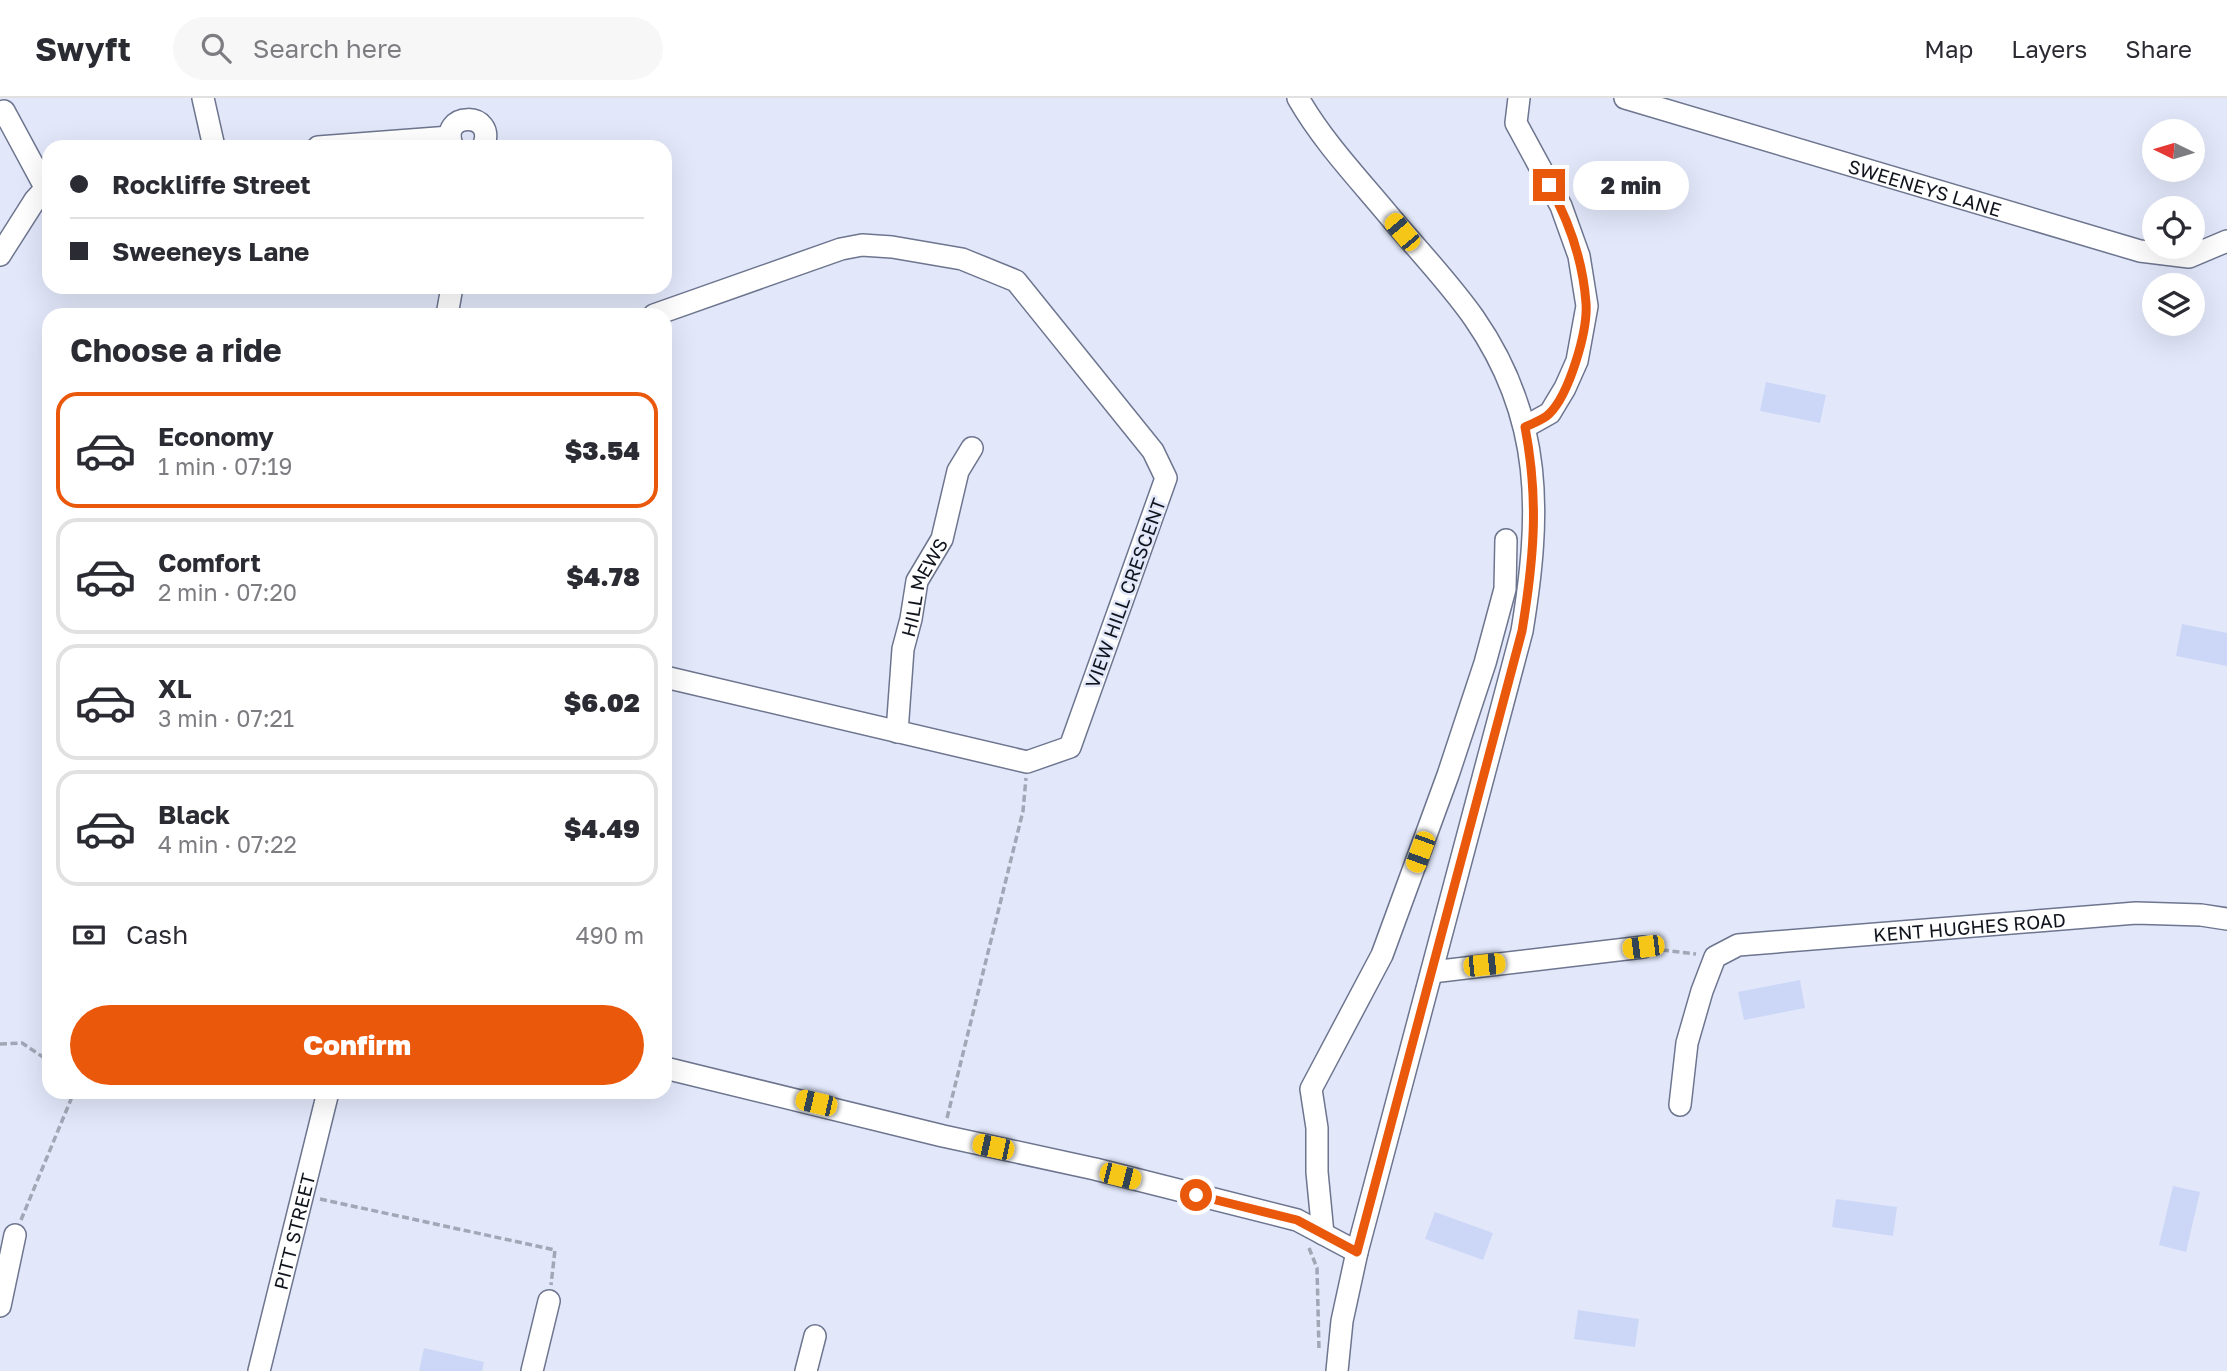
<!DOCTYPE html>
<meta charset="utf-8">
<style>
:root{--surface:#fff;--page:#f7f7f7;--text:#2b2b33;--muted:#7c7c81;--line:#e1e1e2;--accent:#ea580c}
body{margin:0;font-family:"Golos Text",sans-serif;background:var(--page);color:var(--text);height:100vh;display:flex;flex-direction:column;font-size:26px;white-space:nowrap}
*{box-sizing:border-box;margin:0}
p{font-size:23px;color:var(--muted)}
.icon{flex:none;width:38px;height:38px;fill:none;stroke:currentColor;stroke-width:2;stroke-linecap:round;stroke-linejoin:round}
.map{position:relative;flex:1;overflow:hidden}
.panel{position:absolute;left:42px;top:210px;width:630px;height:791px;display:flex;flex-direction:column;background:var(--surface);border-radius:21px;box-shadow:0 7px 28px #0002}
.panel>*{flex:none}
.guide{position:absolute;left:42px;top:42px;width:630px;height:154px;border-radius:21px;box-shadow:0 7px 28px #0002;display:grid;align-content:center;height:154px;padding:0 28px;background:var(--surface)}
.needle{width:46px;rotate:275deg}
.fabs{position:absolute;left:2142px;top:21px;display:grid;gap:14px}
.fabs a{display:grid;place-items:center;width:63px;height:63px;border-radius:50%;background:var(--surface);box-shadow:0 7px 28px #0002;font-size:35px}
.end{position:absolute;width:32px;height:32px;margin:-16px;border:9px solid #ea580c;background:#fff;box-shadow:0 0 0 4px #fff}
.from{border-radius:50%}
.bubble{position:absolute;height:49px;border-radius:24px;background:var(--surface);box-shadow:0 7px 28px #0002;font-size:23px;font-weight:800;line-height:49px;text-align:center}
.car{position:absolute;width:21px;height:42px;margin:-21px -10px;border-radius:9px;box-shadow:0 0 5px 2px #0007;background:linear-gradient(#f5c518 24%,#345 0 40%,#f5c518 0 76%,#345 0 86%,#f5c518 0)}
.guide b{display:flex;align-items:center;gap:24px;height:66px;font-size:26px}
.guide b+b{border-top:2px solid var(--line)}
.guide i{width:18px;height:18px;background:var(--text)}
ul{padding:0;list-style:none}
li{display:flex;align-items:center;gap:21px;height:116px;margin:0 14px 10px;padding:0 14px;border:4px solid var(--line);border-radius:21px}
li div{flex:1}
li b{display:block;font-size:26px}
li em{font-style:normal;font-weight:800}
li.selected{border-color:var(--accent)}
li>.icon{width:63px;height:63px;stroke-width:1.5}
h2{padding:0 28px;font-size:32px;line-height:84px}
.pay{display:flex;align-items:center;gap:18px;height:77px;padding:0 28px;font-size:26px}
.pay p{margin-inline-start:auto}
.action{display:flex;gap:14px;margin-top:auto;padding:14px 28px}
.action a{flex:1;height:80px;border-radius:42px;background:var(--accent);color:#fff;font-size:28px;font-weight:800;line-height:80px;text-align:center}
header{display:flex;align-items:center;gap:42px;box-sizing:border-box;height:98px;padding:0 35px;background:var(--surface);border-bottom:2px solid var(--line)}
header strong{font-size:33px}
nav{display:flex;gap:38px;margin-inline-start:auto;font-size:24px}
.search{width:490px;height:63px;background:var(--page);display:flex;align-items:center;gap:18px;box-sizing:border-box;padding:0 24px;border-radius:38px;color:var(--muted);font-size:26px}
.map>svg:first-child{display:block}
</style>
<header>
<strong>Swyft</strong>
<div class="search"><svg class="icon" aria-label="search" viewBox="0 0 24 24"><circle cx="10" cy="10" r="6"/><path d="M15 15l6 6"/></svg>Search here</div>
<nav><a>Map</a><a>Layers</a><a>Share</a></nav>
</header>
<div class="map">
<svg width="2227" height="1273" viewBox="0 0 2227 1273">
<rect width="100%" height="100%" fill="#e2e8fa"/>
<g fill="#ccd7f8">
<path d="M1766 284 1826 297 1820 325 1760 313Z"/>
<path d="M2182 526 2227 535V568L2176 558Z"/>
<path d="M1800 882 1805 910 1744 922 1738 894Z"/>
<path d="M2173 1088 2200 1094 2186 1154 2159 1147Z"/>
<path d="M1836 1101 1897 1109 1893 1138 1832 1129Z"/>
<path d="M1435 1114 1493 1135 1483 1162 1425 1141Z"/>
<path d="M1578 1212 1639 1221 1635 1249 1574 1241Z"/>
<path d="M424 1250 484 1264 482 1273H419Z"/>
</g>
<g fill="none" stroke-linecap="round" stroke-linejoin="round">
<g stroke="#6d758f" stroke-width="24">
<g id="minor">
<path d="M203 0 214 49"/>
<path d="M1298 0C1322 42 1355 77 1386 114 1415 149 1448 183 1474 220 1544 321 1541 417 1522 533L1357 1154 1342 1223 1337 1273"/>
<path d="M1519 0 1516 25 1561 108 1579 158 1587 208 1577 263 1565 290 1550 315 1525 329"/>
<path id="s1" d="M1625 0 2140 153 2189 159 2227 143"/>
<path d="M4 13 45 89"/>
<path d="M318 49 450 39"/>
<path d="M453 49C436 13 499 12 483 49"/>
<path d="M0 157 35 102 49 87"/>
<path d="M447 217 452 189"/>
<path d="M654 217 841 151 862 147 892 149 962 161 1016 183 1153 353 1166 380 1070 649 1027 664 665 579"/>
<path id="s2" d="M897 634 903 551 911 521 917 483 942 441 958 373 972 350"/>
<path d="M1432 874 1643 849"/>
<path d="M665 970 943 1038 1095 1071 1297 1122 1357 1154"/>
<path id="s3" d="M1680 1007 1687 945 1702 893 1715 859 1738 847 2136 815 2201 817 2227 821"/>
<path d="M1323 1136 1317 1074V1030L1311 991 1382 857 1448 677 1485 565 1505 491 1506 442"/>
<path d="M0 1208 15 1137"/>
<path id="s4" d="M259 1273 328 994"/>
<path d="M532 1273 549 1203"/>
<path d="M806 1273 815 1238"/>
</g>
</g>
<g stroke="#a2a7b6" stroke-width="3.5" stroke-dasharray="7 3.5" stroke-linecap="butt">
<path d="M1662 852 1696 856"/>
<path d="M0 946 22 945 49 963"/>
<path d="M947 1020 1023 713 1026 680"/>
<path d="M320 1101 555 1152 551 1187"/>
<path d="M21 1122 74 994"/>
<path d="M1309 1150 1317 1170 1319 1252"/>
</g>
<use href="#minor" stroke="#fff" stroke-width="21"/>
</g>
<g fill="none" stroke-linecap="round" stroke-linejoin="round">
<path stroke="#ea580c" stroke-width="9" d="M1196 1097 1297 1122 1357 1154 1522 533C1534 460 1539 402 1525 329 1533 325 1543 322 1549 316 1569 297 1588 233 1586 205 1583 164 1569 123 1549 87"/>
</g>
<g text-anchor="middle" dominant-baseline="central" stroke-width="5" stroke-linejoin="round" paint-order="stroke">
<g font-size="19" fill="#10141d" stroke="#e2e8fa">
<text stroke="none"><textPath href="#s1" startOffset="313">SWEENEYS LANE</textPath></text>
<text stroke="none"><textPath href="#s2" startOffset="149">HILL MEWS</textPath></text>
<text transform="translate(1125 495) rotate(-70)">VIEW HILL CRESCENT</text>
<text stroke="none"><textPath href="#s3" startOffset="411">KENT HUGHES ROAD</textPath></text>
<text stroke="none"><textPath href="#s4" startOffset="144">PITT STREET</textPath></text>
</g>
</g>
</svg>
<div class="fabs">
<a><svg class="needle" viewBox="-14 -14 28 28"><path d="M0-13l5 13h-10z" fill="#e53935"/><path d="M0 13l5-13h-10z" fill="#7c7c81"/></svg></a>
<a><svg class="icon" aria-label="locate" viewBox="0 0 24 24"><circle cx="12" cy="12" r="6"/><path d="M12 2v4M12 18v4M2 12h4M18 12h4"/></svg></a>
<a><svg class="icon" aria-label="layers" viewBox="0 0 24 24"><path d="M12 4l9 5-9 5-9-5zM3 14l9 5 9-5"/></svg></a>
</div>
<i class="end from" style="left:1196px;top:1097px"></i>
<i class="end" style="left:1549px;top:87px"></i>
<div class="bubble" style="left:1573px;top:63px;width:116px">2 min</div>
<i class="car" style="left:1402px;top:134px;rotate:320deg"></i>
<i class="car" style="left:1420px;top:754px;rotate:200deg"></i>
<i class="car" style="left:1643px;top:849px;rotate:263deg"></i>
<i class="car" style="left:1484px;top:867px;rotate:84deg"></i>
<i class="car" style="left:816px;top:1005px;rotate:283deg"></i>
<i class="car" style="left:993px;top:1049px;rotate:282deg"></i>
<i class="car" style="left:1120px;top:1078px;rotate:104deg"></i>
<div class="guide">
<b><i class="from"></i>Rockliffe Street</b>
<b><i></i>Sweeneys Lane</b>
</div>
<section class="panel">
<h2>Choose a ride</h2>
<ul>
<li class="selected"><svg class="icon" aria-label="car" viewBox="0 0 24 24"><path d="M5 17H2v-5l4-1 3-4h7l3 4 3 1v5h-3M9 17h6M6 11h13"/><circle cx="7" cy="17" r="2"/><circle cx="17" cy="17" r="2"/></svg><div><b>Economy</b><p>1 min · 07:19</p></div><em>$3.54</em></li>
<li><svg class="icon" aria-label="car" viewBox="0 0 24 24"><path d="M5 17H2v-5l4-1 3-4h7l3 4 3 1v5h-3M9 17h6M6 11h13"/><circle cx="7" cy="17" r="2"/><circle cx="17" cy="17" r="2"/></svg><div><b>Comfort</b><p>2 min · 07:20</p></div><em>$4.78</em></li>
<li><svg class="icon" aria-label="car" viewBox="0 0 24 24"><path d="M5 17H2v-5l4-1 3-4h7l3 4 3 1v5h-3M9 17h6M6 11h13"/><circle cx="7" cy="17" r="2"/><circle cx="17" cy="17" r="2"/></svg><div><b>XL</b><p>3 min · 07:21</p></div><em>$6.02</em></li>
<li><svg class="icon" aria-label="car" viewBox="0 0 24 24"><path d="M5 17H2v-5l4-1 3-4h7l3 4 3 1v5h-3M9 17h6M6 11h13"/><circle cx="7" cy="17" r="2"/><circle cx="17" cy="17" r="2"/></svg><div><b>Black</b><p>4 min · 07:22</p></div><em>$4.49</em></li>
</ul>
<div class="pay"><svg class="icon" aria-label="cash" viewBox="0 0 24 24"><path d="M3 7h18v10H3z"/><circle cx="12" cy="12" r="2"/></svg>Cash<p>490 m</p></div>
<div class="action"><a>Confirm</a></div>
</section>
</div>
